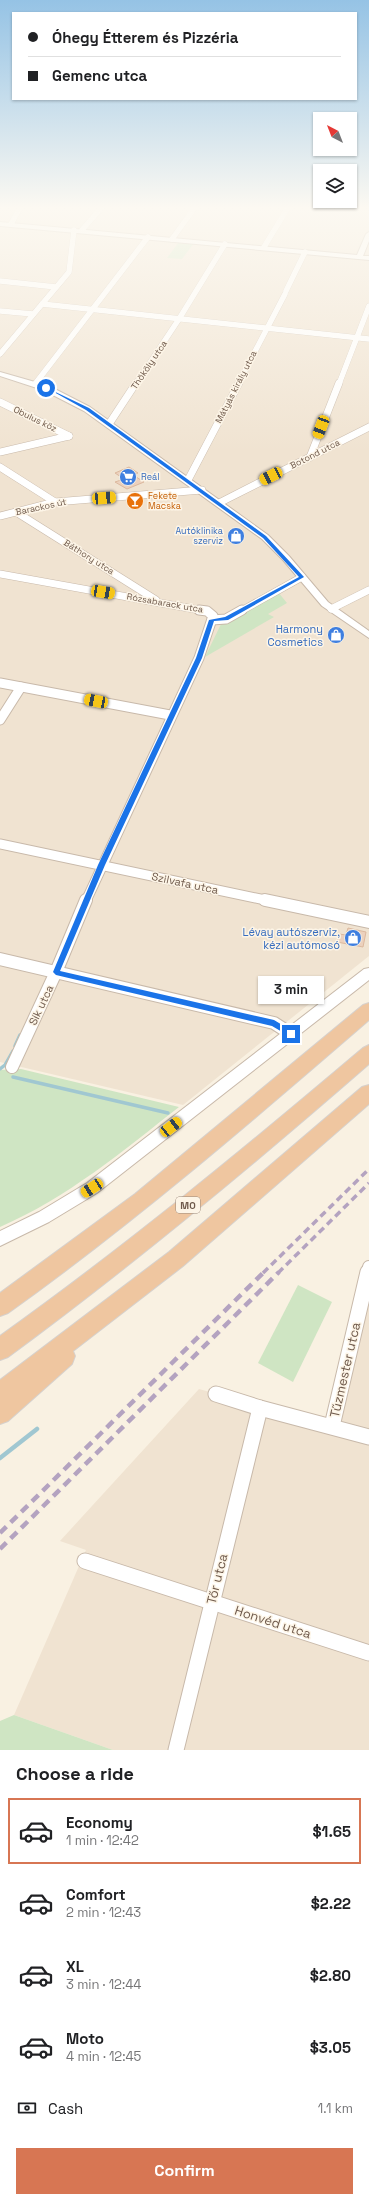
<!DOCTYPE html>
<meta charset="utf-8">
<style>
:root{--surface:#fff;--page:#f6f6f6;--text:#202124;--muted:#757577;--line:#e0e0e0;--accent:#d77653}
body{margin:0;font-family:"Space Grotesk",sans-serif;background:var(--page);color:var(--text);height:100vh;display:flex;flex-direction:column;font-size:15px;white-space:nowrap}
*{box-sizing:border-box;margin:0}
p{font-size:13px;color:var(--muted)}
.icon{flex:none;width:22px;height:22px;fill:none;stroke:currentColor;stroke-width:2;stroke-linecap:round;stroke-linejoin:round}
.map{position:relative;height:1750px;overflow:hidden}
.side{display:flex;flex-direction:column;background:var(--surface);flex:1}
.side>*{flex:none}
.banner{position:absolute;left:12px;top:12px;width:345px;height:88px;border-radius:0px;box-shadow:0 1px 3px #0004;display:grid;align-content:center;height:88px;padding:0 16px;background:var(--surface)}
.needle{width:26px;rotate:318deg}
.buttons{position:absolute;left:313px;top:112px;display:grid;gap:8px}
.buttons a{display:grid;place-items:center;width:44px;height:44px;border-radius:0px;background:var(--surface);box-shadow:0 1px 3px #0004;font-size:20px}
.end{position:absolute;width:18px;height:18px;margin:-9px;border:5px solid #1a73e8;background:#fff;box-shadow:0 0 0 2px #fff}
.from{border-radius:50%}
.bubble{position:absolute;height:28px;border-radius:0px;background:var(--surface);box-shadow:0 1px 3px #0004;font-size:13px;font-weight:800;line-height:28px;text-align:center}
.car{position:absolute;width:12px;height:24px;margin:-12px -6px;border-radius:5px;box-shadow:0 0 3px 1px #0007;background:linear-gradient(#f5c518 24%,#345 0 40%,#f5c518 0 76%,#345 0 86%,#f5c518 0)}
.banner b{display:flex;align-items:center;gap:14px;height:38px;font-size:15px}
.banner b+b{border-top:1px solid var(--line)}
.banner i{width:10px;height:10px;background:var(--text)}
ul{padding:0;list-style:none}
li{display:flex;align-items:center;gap:12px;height:66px;margin:0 8px 6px;padding:0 8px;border:2px solid transparent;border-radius:0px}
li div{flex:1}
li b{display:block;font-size:15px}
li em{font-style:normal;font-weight:800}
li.on{border-color:var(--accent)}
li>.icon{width:36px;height:36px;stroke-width:1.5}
h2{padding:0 16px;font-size:18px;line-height:48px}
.pay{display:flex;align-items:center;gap:10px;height:44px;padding:0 16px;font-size:15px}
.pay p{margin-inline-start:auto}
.button{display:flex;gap:8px;margin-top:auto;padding:8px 16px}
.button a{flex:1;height:46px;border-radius:0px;background:var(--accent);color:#fff;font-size:16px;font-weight:800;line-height:46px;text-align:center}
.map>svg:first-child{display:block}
</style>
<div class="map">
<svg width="369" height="1750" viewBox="0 0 369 1750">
<rect width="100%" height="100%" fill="#f9f1e2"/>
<g fill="#f0e3d1">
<path d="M0 207H369V956L183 1105 0 1062Z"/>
<path d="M369 1267V1750H113L14 1715 86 1550 60 1541 199 1389 332 1426Z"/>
</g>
<g fill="#cfe5c3">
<path d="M179 242 194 243 182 259 167 258Z"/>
<path d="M278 592 287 603 268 614 274 617 205 657 222 622Z"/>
<path d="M21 1069 179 1107C123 1151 67 1198 0 1227V1070Z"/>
<path d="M298 1285 332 1302 293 1382 258 1363Z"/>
<path d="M14 1715 113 1750H0V1721Z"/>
</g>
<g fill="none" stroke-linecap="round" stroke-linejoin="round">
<g stroke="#a0c7d1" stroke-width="3.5">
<path d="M15 1046 20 1035"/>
<path d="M0 1069 5 1065 13 1051"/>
<path d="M13 1077 168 1113"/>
</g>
<path stroke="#a0c7d1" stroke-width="4.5" d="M0 1458 37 1429"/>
</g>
<g fill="#ecd1bd" stroke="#dcb99f">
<path d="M129 467 138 473 133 475 144 482 127 489 115 482 124 479 115 473Z"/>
<path d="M348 928 366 932 363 947 337 942 339 934 346 935Z"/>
</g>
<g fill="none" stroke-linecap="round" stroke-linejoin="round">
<g stroke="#c8b9aa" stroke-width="6">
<g id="minor-far4">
<path d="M11 224 21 206"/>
<path d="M82 230 103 206"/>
<path d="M172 239 196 206"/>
<path d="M264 247 289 206"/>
<path d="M0 281 56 287"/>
<path d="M286 291 305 252"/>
<path d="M42 304 369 339"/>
<path d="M0 311 33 314"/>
<path d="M0 354 69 272 74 230"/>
<path d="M35 384 148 237"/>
<path d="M136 384 179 319 225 244"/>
<path d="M238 384 285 294"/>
<path d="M339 384 369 306"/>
</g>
</g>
<g stroke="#c8b9aa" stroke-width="8">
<g id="minor-far3">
<path d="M0 402 69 436"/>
<path d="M109 424 136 383"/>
<path d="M0 452 69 436"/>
<path d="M310 457 339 383"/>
<path d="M0 467 55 502"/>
<path d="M188 480 239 383"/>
<path d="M219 503 369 427"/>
<path d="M16 512 156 600"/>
<path d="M0 516 55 502 202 490"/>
<path d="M0 574 205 611"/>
<path d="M331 609 369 590"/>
<path d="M241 611 302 577"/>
</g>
</g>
<g stroke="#c8b9aa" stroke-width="11">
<g id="minor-far2">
<path d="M212 620 226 619 242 610"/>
<path d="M0 683 170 715"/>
<path d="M0 720 21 687"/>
<path d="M0 844 270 901"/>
<path d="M86 901 199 658 213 616 207 611 199 610"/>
</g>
</g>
<g stroke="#c8b9aa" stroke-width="14">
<g id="minor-far1">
<path d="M265 900 369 922"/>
<path d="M0 959 274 1023 291 1034"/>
<path d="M12 1067 56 972 86 900"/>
<path d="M368 1273 369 1267"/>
</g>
</g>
<g stroke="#c8b9aa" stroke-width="17">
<g id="minor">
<path d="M216 1394 260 1408 369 1437"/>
<path d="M332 1426 368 1272"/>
<path d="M85 1561 369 1653"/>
<path d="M176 1750 260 1408"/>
</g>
</g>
<g stroke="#c8b9aa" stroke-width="2">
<g id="tertiary">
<path d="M0 222 357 255 366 234 369 232V241L363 256H369V260L0 226Z"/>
<path d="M0 372 49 386 90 407 268 535 289 556 328 602 369 631V638L322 606 283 560 262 539 84 411 43 390 0 376Z"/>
<path d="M369 968V980L97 1193 49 1222 0 1246V1231L39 1212 87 1183 364 969Z"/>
</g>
</g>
<g stroke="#d6d1cd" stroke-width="2">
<g id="trunk">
<path d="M369 1003V1020C251 1122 134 1223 8 1313L0 1316V1293L135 1194 363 1005Z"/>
<path d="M369 1045V1064C252 1166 133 1265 8 1357L0 1360V1336C126 1246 245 1148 363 1048Z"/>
<path d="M369 1085V1104L183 1266 73 1351 75 1356 72 1364 8 1421 0 1424V1380L169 1252 362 1087Z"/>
</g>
</g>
<use href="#minor-far4" stroke="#fff" stroke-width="5.5"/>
<use href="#minor-far3" stroke="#fff" stroke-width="7"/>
<use href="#minor-far2" stroke="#fff" stroke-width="9"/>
<use href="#minor-far1" stroke="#fff" stroke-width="12"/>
<use href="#minor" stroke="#fff" stroke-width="15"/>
<use href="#tertiary" fill="#fff" fill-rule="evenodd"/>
<use href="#trunk" fill="#efc6a0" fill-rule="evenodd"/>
<g stroke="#b4a3c0" stroke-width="3.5" stroke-dasharray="7 4.5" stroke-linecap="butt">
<path d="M263 1273 369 1169"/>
<path d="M278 1273 369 1183"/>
</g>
<g stroke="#b4a3c0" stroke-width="4.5" stroke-dasharray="9 6" stroke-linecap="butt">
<path d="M0 1533 264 1272"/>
<path d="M0 1549 279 1272"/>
</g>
</g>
<linearGradient id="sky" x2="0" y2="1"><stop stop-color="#95c3e5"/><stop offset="0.46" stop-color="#fcf9f2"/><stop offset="1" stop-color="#fcf9f2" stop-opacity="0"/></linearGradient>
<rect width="369" height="452" fill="url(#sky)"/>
<path fill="#1a73e8" d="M45 387 89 408 266 536 304 577 228 620 214 621 202 658 105 865 60 971 274 1020 294 1032V1036H289L272 1026 56 975 53 972 98 865 196 658 209 620 225 617 299 577 263 538 86 410Z"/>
<defs>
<g id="supermarket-disc" transform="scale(0.9)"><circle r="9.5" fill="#3f7fe0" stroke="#fdf5e7"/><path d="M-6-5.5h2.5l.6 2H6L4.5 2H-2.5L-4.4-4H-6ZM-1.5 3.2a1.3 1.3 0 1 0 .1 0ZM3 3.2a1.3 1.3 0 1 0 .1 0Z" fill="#fff"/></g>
<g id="bar-disc" transform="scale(0.9)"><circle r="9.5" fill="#e8710a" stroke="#fdf5e7"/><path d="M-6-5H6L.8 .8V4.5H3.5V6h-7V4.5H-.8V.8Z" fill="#fff"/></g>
<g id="shop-disc" transform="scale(0.9)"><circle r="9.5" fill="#3f7fe0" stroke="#fdf5e7"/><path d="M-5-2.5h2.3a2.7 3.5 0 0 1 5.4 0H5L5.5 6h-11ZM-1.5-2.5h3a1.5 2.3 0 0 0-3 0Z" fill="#fff"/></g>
</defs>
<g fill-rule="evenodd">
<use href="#supermarket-disc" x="128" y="477"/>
<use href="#bar-disc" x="135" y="501"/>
<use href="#shop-disc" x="236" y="536"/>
<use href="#shop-disc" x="336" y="635"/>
<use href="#shop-disc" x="353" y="938"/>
</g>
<g text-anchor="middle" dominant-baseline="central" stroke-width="3" stroke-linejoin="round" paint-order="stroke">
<g font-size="9" fill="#6e594b" stroke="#fdf5e7">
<text transform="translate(149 365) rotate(-56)">Thököly utca</text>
<text transform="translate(236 387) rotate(-63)">Mátyás király utca</text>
<text transform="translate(35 419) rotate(26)">Obulus köz</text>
<text transform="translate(315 454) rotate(-27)">Botond utca</text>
<text transform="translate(41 507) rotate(-12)">Barackos út</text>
<text transform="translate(89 557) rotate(32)">Báthory utca</text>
<text transform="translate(165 603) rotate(10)">Rózsabarack utca</text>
</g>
<g font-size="9" fill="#366cbe" stroke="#fdf5e7" text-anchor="start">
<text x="141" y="477">Reál</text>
<text x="223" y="531" text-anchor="end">Autóklinika<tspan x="223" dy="10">szerviz</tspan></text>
</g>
<g font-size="9" fill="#c56008" stroke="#fdf5e7" text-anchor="start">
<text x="148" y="496">Fekete<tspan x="148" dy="10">Macska</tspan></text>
</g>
<rect fill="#fdf5e7" stroke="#99887a" stroke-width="1" x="176" y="1197" width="24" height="16" rx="3"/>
<g font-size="10" font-weight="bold" fill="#6e594b">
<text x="188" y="1205">M0</text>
</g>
<g font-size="11" fill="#366cbe" stroke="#fdf5e7" text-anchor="end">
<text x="323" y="629">Harmony<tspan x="323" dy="13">Cosmetics</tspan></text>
<text x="340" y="932">Lévay autószerviz,<tspan x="340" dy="13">kézi autómosó</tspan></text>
</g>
<g font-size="11" fill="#6e594b" stroke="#fdf5e7">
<text transform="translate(185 883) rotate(12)">Szilvafa utca</text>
<text transform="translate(41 1005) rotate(-65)">Sík utca</text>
</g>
<g font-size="13" fill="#6e594b" stroke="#fdf5e7">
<text transform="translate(345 1370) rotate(-77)">Tűzmester utca</text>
<text transform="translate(217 1579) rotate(-76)">Tőr utca</text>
<text transform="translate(273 1622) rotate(18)">Honvéd utca</text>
</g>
</g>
</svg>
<div class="buttons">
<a><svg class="needle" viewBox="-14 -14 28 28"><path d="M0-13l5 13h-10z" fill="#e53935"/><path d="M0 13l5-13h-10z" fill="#757577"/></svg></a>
<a><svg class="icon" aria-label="layers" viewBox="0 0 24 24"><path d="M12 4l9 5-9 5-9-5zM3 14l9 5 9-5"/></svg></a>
</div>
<i class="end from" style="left:46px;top:388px"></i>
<i class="end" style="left:291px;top:1034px"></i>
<div class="bubble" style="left:258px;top:976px;width:66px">3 min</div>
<i class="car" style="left:321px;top:427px;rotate:201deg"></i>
<i class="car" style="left:271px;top:476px;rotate:243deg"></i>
<i class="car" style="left:104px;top:498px;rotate:86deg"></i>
<i class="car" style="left:103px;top:592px;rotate:100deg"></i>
<i class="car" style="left:96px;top:701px;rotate:281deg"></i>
<i class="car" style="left:171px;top:1127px;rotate:52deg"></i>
<i class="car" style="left:92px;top:1188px;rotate:237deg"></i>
<div class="banner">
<b><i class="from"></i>Óhegy Étterem és Pizzéria</b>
<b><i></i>Gemenc utca</b>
</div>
</div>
<section class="side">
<h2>Choose a ride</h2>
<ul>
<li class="on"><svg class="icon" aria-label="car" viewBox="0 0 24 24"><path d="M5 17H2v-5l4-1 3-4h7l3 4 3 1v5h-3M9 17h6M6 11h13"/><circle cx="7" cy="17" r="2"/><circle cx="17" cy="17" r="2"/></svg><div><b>Economy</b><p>1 min · 12:42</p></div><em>$1.65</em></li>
<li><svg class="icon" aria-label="car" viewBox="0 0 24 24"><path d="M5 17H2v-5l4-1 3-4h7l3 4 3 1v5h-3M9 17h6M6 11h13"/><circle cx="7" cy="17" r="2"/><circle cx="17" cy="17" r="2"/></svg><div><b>Comfort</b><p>2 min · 12:43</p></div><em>$2.22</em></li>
<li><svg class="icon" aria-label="car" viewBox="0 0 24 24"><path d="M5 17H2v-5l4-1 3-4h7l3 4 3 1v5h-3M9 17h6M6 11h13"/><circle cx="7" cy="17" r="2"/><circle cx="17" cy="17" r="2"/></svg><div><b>XL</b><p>3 min · 12:44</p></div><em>$2.80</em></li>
<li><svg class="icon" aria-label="car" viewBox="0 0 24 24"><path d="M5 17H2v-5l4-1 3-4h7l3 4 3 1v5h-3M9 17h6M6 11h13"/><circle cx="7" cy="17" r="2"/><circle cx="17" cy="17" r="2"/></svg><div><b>Moto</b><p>4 min · 12:45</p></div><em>$3.05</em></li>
</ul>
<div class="pay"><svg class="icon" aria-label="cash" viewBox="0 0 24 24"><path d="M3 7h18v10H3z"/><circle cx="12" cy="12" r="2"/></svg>Cash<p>1.1 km</p></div>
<div class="button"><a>Confirm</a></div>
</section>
